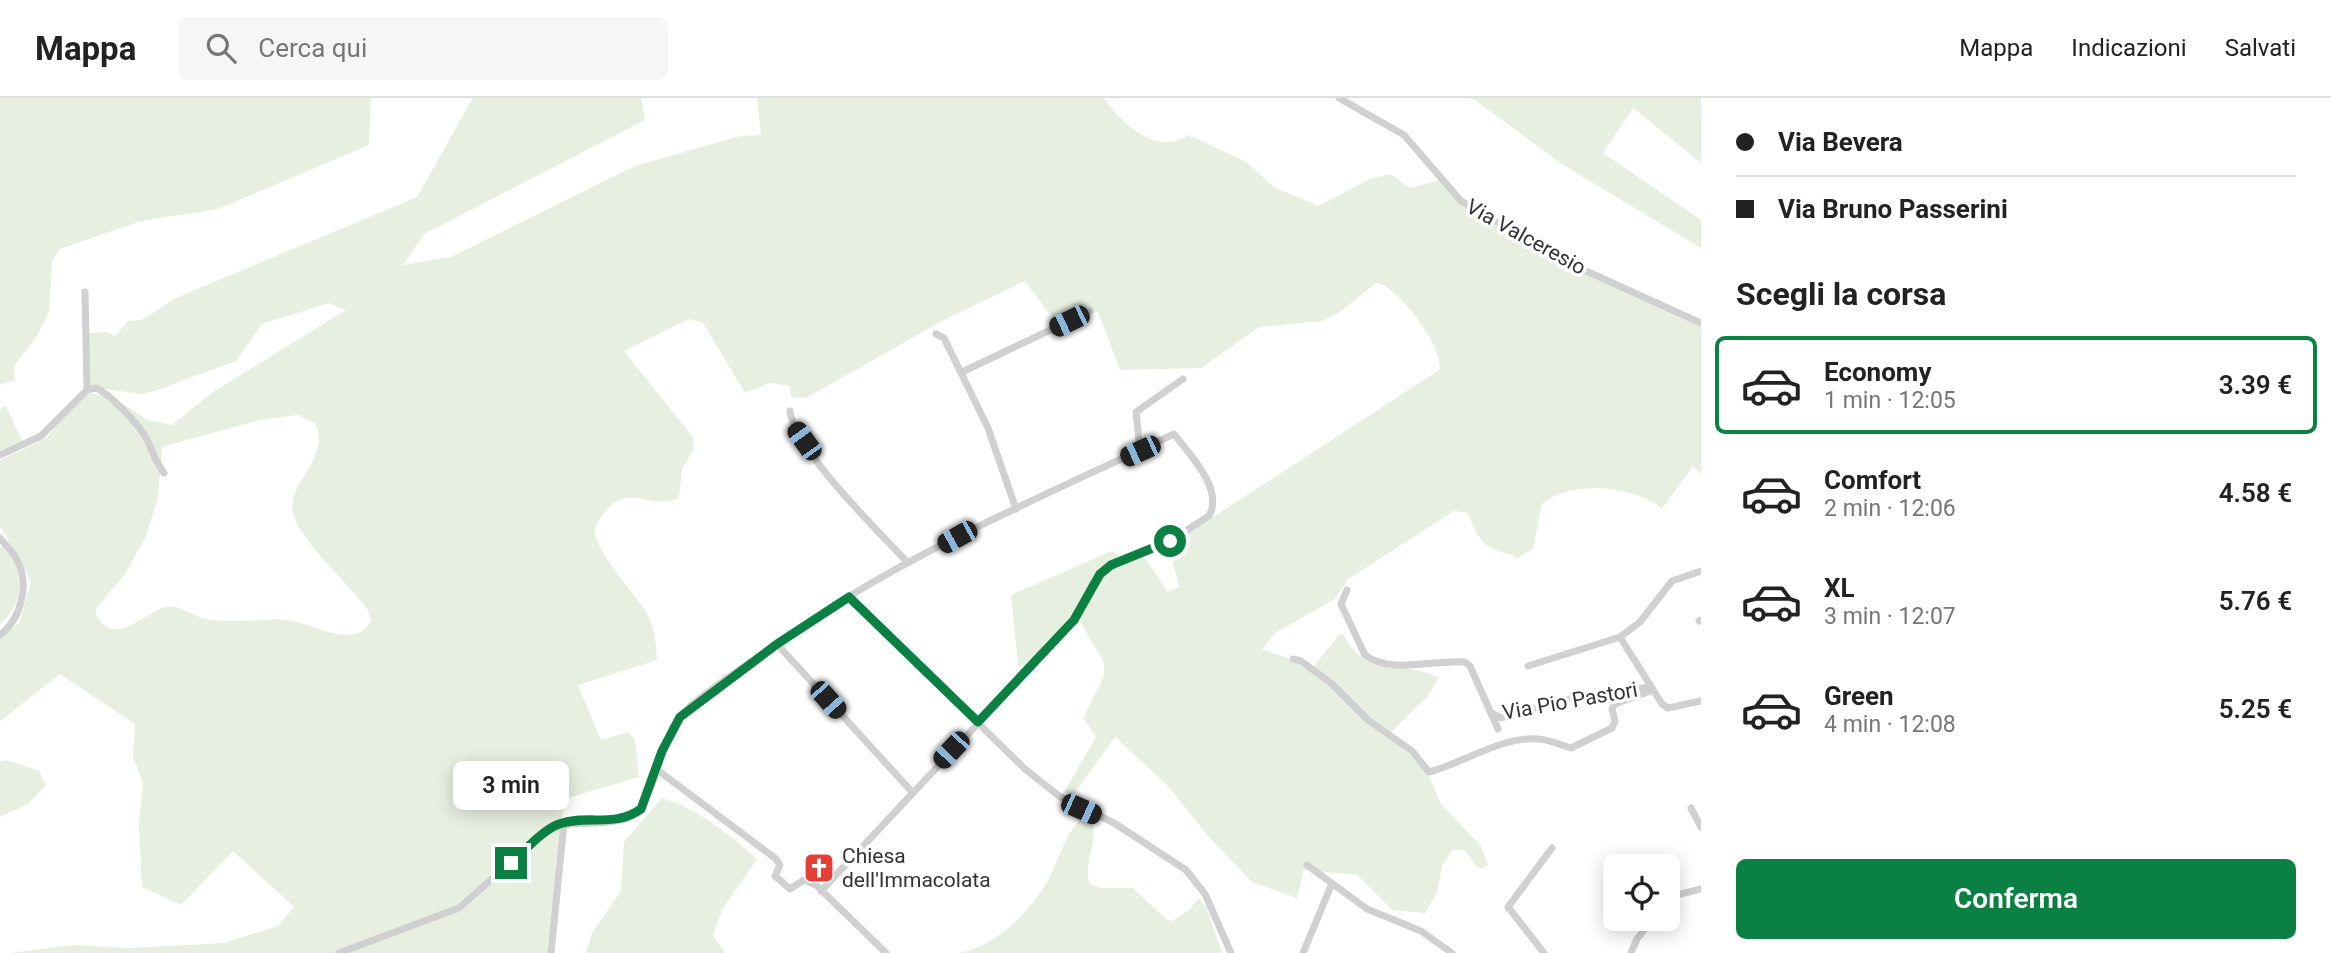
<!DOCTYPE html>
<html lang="it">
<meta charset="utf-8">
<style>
:root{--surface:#fff;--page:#f6f6f6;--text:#222;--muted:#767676;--line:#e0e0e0;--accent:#0b8043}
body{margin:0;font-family:Roboto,sans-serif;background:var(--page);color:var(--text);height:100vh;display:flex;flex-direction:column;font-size:26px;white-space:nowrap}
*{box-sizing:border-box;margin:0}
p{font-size:23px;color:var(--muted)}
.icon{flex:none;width:38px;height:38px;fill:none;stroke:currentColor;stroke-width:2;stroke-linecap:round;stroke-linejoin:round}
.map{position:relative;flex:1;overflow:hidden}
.sheet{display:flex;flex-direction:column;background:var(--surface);width:630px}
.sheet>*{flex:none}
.guide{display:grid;align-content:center;height:154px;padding:0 35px;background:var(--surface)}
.fabs{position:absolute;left:1603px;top:756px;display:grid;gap:14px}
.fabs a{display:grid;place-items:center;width:77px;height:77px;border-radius:10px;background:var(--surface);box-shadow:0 4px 18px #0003;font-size:35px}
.end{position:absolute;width:32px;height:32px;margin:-16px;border:9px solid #0b8043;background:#fff;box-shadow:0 0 0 4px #fff}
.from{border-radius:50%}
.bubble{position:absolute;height:49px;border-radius:10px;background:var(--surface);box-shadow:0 4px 18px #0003;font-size:23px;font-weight:600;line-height:49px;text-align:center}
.car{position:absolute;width:21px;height:42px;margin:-21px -10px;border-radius:9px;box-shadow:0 0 5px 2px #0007;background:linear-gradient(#222 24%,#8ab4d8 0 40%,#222 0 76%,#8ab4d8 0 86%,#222 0)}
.guide b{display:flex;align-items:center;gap:24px;height:66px;font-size:26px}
.guide b+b{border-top:2px solid var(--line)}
.guide i{width:18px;height:18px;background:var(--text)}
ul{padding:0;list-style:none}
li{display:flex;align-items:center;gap:21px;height:98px;margin:0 14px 10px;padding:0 21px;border:4px solid transparent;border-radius:10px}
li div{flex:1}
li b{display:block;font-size:26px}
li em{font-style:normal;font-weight:600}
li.selected{border-color:var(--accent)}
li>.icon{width:63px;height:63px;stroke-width:1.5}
h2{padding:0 35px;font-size:32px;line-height:84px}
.primary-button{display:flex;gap:14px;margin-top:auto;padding:14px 35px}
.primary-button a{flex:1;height:80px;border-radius:10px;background:var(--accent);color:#fff;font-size:28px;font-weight:600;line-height:80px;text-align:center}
header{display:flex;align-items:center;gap:42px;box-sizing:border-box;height:98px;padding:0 35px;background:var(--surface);border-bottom:2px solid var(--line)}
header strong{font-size:33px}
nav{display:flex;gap:38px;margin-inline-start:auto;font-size:24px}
.search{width:490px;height:63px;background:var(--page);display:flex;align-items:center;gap:18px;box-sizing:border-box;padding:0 24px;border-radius:10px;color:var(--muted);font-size:26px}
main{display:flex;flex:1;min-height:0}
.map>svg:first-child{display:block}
</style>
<header>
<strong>Mappa</strong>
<div class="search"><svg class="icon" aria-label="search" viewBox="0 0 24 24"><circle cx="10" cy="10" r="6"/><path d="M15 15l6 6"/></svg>Cerca qui</div>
<nav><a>Mappa</a><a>Indicazioni</a><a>Salvati</a></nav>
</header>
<main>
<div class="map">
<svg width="1701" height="855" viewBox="0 0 1701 855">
<rect width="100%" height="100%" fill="#fff"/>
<g fill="#e7efe1" fill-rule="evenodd">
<path d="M0 0H371L369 47 218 111 141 123 60 151 52 164 49 214 37 238 14 268 15 282 0 287Z"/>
<path d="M473 0H641L645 22 424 136 403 167 451 159 635 68 740 38 761 37 757 0H1104C1122 27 1157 58 1189 37L1246 64 1274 89 1318 108 1370 81 1390 76 1410 90 1441 82 1449 93 1581 170 1701 224V376L1693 368 1662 411C1636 387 1568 382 1542 406L1533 451 1516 461V458C1483 451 1479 443 1468 415L1454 413 1348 481 1335 501 1275 535 1262 551 1313 569 1339 537 1343 536C1368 584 1404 560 1439 580L1427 599 1389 636 1427 674 1441 706 1481 748 1488 767 1482 771 1475 767 1465 752H1452L1442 768 1437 795 1425 815 1392 812 1357 777 1304 772 1297 800 1252 784 1208 738 1168 688 1115 639 1073 697 1064 694 1096 639 1083 620 1104 579V565L1080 523 1028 570 1018 567 1011 497 1112 453 1125 460 1144 459 1168 494 1179 489 1169 448 1439 272C1446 252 1397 186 1376 185L1341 213 1322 223 1259 229 1201 270 1120 272 1098 214 1054 222 1025 183 944 222 806 300 791 299 790 288 770 285 745 295 703 225 689 221 624 253 693 339 694 351 682 371 679 400C647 415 624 375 595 429 592 452 634 493 646 514 655 530 656 544 657 562L578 587 601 642 628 634 635 642 639 679 564 701 549 855H10L73 847 129 850 224 845 278 828 294 809 233 753 181 807 142 789 139 725 143 685 133 659 135 626 60 576 0 623V541L20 524 31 483 11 448C20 478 27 504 0 526V450L9 443 0 428V362L47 340 74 302 84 295 111 298 148 322 172 327 213 294 346 212 329 205 262 226 236 263 157 292 141 296 89 289 83 275 86 235 107 234 115 238 128 223 142 222 176 200 417 99ZM298 317 315 325C332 361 286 384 293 415 299 442 351 488 368 512L371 522C357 554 312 525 288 522 275 521 262 522 250 523 235 523 216 524 202 520 190 516 178 506 166 509 144 514 115 551 96 517L97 509 125 476 146 438 158 400 162 349 260 322Z"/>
<path d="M1467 0H1701V65L1633 10 1603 55 1701 122V150L1565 68 1475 2Z"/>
<path d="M6 308 22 343 0 353V311Z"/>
<path d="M6 662 39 673 46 687 28 706 0 719V663Z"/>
<path d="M662 700C699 711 728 736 757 761L722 812 713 837 725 855H586L592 835 621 793 624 744Z"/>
<path d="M1081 721 1091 724C1100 742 1082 765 1090 786L1100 790H1133L1166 821 1172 823 1189 812 1199 800 1207 811 1222 855H959C996 848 1028 816 1047 784 1058 765 1064 737 1081 721Z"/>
</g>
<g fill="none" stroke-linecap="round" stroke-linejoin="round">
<g stroke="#d0d0d0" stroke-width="7">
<path d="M1339 0 1404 37 1461 103 1562 162 1701 225"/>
<path d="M85 194 87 292"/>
<path d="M936 236 944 240 988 330 1016 411"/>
<path d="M962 274 1090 213"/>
<path d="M790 313C794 351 880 435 908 465"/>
<path d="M1140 353 1136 314 1183 281"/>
<path d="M0 357 41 338 87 292 96 290C111 297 143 330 149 346 154 357 156 364 164 375"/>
<path d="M0 440C5 447 13 454 17 462 30 487 21 521 0 537"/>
<path d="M1347 492 1341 506 1365 557C1391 577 1436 561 1465 564L1470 568 1498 631"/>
<path d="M849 499 1025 671 1059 698 1114 725 1186 772 1205 796 1231 855"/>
<path d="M1699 523 1701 522"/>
<path d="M1620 539 1640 524 1672 483 1701 473"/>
<path d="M777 546 913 695"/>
<path d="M1293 561 1301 563 1332 586 1368 622 1412 653 1429 674C1464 665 1501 638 1539 641 1550 642 1561 647 1571 650L1612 630 1615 623 1612 611 1615 606 1653 592"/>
<path d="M1528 568 1620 539 1662 606 1668 610 1701 603"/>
<path d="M1491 615 1501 620 1560 603 1650 589"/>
<path d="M656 671 775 760 780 767 775 778 790 791 804 782 816 787 886 855"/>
<path d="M1691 710 1701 729"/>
<path d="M1307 767 1367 811 1421 833 1452 855"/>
<path d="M1668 803 1677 797 1701 791"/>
<path d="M339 855 459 810 547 732C574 719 608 732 634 716 652 705 662 643 678 621 693 601 753 563 776 547 897 458 1039 401 1174 336 1190 357 1224 391 1209 418L1170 443 1111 467 1093 485 1075 522 821 793"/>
<path d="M551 855 564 725"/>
<path d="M1303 855 1331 788"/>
<path d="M1544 855 1508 809 1552 750"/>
<path d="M1631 855 1637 841 1652 821"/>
</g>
</g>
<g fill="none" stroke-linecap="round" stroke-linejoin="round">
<path stroke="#0b8043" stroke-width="9" d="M511 765C526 752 541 733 559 726 587 716 615 730 641 711L662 653 680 619 777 546 849 499 978 624 1074 522 1100 476 1111 467 1170 443"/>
</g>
<defs>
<g id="church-square" transform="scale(1.575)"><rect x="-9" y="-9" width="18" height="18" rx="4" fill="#e63f38" stroke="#fff"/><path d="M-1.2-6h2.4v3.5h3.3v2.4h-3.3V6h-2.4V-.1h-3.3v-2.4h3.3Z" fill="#fff"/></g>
</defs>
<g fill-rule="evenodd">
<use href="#church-square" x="819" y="770"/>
</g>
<g text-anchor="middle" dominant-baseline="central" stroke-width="7" stroke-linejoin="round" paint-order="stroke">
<g font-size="21" fill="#333" stroke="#fff">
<text transform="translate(1526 139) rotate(29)">Via Valceresio</text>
<text transform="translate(1570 603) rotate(-10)">Via Pio Pastori</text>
</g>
<g font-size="21" fill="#333" stroke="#fff" text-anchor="start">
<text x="842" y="758">Chiesa<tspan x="842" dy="24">dell'Immacolata</tspan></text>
</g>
</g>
</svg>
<div class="fabs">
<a><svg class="icon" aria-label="locate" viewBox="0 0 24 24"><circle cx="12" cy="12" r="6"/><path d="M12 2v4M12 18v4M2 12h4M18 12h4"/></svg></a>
</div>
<i class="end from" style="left:1170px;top:443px"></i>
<i class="end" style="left:511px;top:765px"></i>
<div class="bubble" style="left:453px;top:663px;width:116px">3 min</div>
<i class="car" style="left:1069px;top:223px;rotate:244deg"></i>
<i class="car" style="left:804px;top:343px;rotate:324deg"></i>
<i class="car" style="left:1140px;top:353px;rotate:245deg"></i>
<i class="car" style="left:957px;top:439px;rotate:241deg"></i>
<i class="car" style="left:828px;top:602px;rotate:138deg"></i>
<i class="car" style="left:951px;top:652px;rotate:223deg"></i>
<i class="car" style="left:1081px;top:711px;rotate:114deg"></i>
</div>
<section class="sheet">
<div class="guide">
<b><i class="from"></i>Via Bevera</b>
<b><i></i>Via Bruno Passerini</b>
</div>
<h2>Scegli la corsa</h2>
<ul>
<li class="selected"><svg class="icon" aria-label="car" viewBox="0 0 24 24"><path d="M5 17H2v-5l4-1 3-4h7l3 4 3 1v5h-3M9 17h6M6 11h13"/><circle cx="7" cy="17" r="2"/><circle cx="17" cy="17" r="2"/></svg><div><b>Economy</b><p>1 min · 12:05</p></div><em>3.39 €</em></li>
<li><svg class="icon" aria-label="car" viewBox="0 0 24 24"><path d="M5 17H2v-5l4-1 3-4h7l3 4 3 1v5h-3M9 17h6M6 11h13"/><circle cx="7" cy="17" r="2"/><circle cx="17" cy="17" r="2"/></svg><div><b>Comfort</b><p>2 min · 12:06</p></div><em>4.58 €</em></li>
<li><svg class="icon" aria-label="car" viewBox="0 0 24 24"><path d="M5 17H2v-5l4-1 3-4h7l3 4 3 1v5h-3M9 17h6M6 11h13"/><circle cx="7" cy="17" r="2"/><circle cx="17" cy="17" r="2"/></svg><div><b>XL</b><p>3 min · 12:07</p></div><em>5.76 €</em></li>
<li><svg class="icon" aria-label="car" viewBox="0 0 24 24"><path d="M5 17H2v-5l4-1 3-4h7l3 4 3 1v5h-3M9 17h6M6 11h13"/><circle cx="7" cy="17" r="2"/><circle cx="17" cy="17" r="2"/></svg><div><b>Green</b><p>4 min · 12:08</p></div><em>5.25 €</em></li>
</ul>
<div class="primary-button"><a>Conferma</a></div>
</section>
</main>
